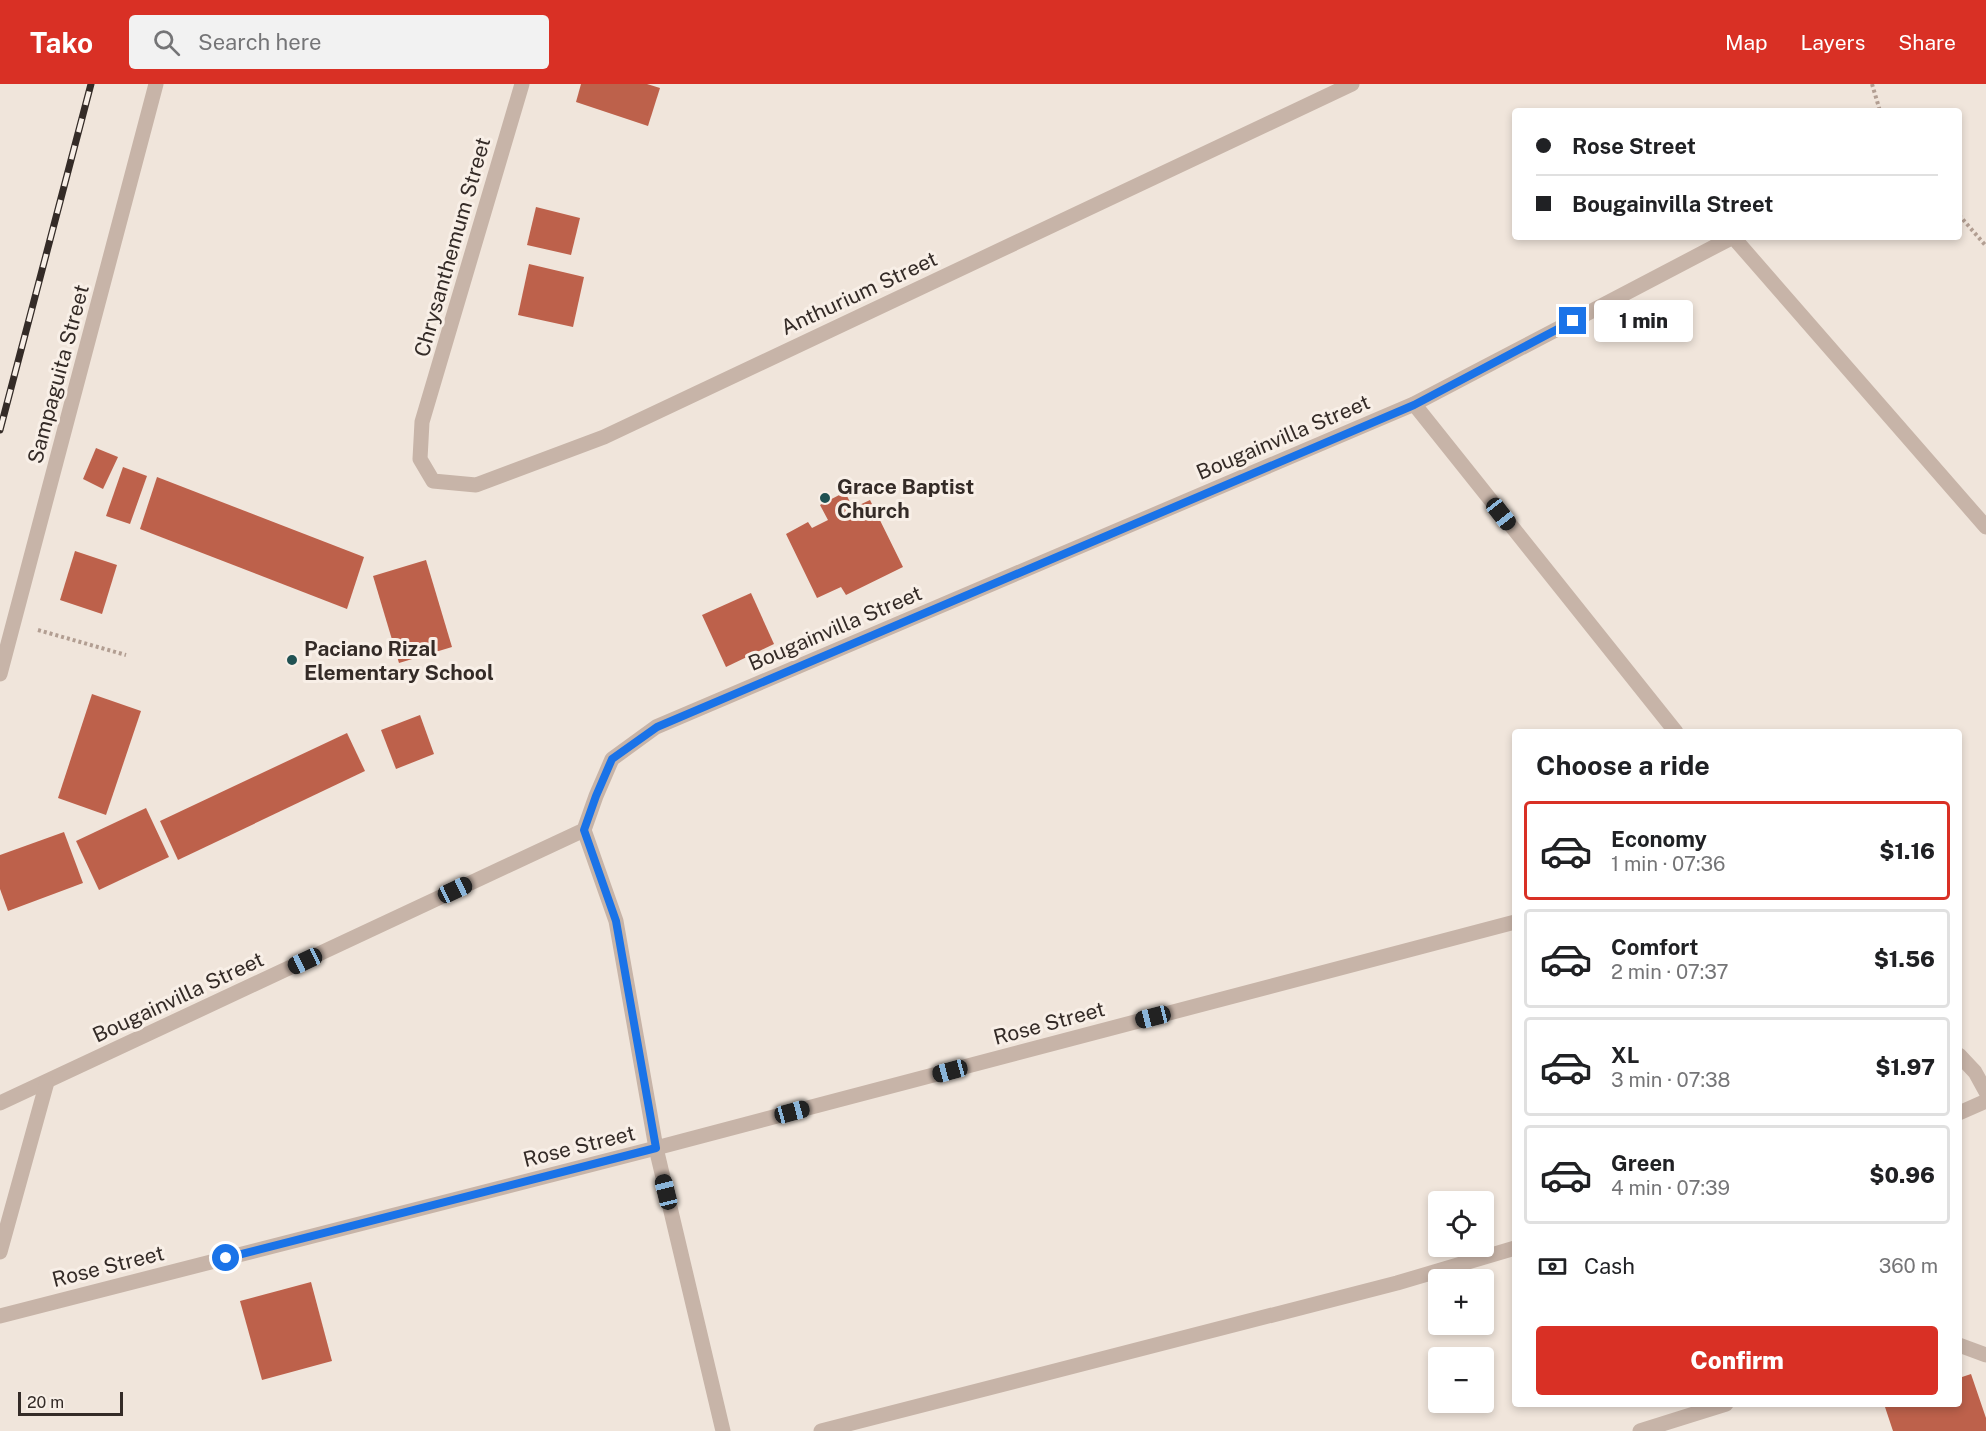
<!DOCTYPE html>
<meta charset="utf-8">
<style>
:root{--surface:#fff;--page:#f2f2f2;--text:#202124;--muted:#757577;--line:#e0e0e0;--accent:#d93025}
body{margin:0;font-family:"Public Sans",sans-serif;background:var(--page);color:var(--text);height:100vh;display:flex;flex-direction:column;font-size:22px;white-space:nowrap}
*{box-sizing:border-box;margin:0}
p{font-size:20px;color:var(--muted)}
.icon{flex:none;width:33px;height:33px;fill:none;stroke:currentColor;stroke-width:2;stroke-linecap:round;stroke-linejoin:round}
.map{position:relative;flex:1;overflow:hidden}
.side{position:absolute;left:1512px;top:645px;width:450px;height:678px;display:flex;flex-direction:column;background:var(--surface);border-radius:6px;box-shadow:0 3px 9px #0003}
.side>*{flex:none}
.guide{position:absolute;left:1512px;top:24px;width:450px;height:132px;border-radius:6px;box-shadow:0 3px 9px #0003;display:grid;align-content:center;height:132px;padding:0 24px;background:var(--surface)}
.tools{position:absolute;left:1428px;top:1107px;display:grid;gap:12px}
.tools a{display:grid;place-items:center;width:66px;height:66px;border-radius:6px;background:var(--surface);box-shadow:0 3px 9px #0003;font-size:30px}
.scale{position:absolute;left:18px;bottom:15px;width:105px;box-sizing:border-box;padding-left:6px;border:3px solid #342b27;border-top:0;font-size:16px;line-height:21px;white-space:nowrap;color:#342b27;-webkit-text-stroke:4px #f8efe7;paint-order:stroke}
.end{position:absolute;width:27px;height:27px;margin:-14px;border:8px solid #1a73e8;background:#fff;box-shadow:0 0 0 3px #fff}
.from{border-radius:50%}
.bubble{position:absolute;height:42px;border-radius:6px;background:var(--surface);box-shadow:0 3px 9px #0003;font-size:20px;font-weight:800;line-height:42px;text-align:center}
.car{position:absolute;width:18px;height:36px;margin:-18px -9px;border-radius:8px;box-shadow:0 0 4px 2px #0007;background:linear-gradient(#222 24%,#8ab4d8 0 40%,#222 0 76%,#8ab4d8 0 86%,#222 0)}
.guide b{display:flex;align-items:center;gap:21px;height:57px;font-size:22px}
.guide b+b{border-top:2px solid var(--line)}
.guide i{width:15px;height:15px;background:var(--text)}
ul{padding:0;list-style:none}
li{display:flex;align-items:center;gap:18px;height:99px;margin:0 12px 9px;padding:0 12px;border:3px solid var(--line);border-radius:6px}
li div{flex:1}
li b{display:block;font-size:22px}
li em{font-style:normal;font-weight:800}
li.active{border-color:var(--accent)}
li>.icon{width:54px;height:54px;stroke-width:1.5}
h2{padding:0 24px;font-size:27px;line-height:72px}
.pay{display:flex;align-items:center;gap:15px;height:66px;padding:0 24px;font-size:22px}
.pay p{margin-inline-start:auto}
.action{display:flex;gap:12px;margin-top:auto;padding:12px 24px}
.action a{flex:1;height:69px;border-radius:6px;background:var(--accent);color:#fff;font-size:24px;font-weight:800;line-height:69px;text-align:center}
header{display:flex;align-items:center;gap:36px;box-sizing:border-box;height:84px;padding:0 30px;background:var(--accent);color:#fff}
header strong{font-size:28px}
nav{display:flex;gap:33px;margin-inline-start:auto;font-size:21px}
.search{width:420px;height:54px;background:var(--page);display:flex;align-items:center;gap:15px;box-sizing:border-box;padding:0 21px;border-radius:6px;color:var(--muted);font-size:22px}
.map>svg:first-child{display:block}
</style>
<header>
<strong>Tako</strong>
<div class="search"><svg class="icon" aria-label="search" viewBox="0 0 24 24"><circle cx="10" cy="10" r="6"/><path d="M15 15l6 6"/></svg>Search here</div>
<nav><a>Map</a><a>Layers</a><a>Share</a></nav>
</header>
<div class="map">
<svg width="1986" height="1347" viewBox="0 0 1986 1347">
<rect width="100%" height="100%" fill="#f0e5db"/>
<g fill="#bd614b">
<path d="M581 0H647L660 4 648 42 576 18Z"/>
<path d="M536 123 580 134 571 171 527 161Z"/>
<path d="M529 180 584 193 573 243 518 231Z"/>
<path d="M96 364 118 373 103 405 83 395Z"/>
<path d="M123 383 147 392 130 440 106 432Z"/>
<path d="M157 393 364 473 347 525 140 445Z"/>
<path d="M845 408 853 424 870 416 903 483 846 511 841 503 817 514 786 450 808 438 812 444 828 436 820 421Z"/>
<path d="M75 467 117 481 102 530 60 516Z"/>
<path d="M426 476 452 563 399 579 373 492Z"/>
<path d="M751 509 774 560 726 583 702 531Z"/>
<path d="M92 610 141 627 106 731 58 714Z"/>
<path d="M420 631 434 670 396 685 381 646Z"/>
<path d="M347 649 365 687 178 776 160 737Z"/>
<path d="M146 724 169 773 99 806 76 757Z"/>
<path d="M64 748 83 799 8 827 0 805V771Z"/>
<path d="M311 1198 332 1277 262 1296 240 1217Z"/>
<path d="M1971 1290 1986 1334V1347H1893L1884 1320H1959V1294Z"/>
</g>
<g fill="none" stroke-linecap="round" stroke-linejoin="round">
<g stroke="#b29e92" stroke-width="4" stroke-dasharray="3 3" stroke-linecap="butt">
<path d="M1872 0 1880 27"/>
<path d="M1959 131 1986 162"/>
<path d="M38 546 126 571"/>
</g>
<g stroke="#c7b4a8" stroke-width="15">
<path d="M522 0 422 338 420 375 433 397 476 401 604 353 1352 0"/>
<path d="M1414 320 1676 648"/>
<path d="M0 590 156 0"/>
<path d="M584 746 616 837 656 1064 723 1347"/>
<path d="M1959 971 1975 988 1986 1008"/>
<path d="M0 1019 584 746 596 712 612 675 656 643 1414 320 1733 153 1986 443"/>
<path d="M1959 1029 1986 1017"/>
<path d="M0 1168 47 998"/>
<path d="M0 1232 656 1064 1515 838"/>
<path d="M1959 1261 1986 1271"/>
<path d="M821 1347 1397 1199 1515 1164"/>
<path d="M1640 1347 1726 1320"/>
</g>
<g stroke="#342b27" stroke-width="7">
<path id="rail" d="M0 346 91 0"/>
</g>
<use href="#rail" stroke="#f8efe7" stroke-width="4.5" stroke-dasharray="14" stroke-linecap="butt"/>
</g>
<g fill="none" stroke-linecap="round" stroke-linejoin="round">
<path stroke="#1a73e8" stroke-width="8" d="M226 1174 656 1064 616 837 584 746 596 712 612 675 657 643 1414 321 1573 237"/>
</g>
<g fill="#205152" stroke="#f8efe7" stroke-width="2">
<circle cx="825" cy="414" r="6"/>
<circle cx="292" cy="576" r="6"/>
</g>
<g text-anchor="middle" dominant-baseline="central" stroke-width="6" stroke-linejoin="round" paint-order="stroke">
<g font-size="21" fill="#342b27" stroke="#f8efe7">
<text transform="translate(452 163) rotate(-74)">Chrysanthemum Street</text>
<text transform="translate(859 209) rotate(-25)">Anthurium Street</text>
<text transform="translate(58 290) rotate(-75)">Sampaguita Street</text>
<text transform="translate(1283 353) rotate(-23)">Bougainvilla Street</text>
<text transform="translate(835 544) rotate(-23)">Bougainvilla Street</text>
<text transform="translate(178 913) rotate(-25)">Bougainvilla Street</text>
<text transform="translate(1049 939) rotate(-15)">Rose Street</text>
<text transform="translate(579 1062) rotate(-14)">Rose Street</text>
<text transform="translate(108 1182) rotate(-14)">Rose Street</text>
</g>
<g font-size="21" font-weight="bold" fill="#342b27" stroke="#f8efe7" text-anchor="start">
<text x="837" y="402">Grace Baptist<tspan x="837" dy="24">Church</tspan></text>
<text x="304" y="564">Paciano Rizal<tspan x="304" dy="24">Elementary School</tspan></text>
</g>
</g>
</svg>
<div class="tools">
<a><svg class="icon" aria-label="locate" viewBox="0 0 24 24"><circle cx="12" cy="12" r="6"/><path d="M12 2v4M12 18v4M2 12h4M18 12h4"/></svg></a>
<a>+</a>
<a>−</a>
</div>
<div class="scale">20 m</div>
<i class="end from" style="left:226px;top:1174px"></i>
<i class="end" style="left:1573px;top:237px"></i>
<div class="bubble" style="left:1594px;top:216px;width:99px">1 min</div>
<i class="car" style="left:1501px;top:430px;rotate:142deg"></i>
<i class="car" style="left:455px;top:806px;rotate:65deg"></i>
<i class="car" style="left:305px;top:877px;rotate:245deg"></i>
<i class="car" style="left:1153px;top:933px;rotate:256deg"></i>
<i class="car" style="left:950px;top:987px;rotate:255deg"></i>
<i class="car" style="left:792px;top:1028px;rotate:75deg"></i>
<i class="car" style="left:666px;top:1108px;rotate:346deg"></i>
<div class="guide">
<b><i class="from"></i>Rose Street</b>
<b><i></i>Bougainvilla Street</b>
</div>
<section class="side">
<h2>Choose a ride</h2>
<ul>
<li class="active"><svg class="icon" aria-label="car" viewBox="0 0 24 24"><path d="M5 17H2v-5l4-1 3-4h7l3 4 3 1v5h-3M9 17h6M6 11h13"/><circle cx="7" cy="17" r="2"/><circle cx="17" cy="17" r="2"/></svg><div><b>Economy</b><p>1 min · 07:36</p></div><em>$1.16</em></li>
<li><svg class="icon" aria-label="car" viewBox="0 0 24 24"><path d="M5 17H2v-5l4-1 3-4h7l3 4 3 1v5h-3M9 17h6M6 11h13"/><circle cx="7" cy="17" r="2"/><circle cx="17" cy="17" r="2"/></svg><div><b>Comfort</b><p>2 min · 07:37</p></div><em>$1.56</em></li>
<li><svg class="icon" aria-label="car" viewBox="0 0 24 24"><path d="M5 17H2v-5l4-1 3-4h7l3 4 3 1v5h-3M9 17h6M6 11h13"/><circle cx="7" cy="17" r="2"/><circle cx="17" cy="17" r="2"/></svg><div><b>XL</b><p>3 min · 07:38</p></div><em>$1.97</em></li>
<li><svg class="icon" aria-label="car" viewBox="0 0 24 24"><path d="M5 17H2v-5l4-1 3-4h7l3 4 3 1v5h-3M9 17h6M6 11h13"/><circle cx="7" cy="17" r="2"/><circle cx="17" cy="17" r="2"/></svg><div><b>Green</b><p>4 min · 07:39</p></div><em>$0.96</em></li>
</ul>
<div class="pay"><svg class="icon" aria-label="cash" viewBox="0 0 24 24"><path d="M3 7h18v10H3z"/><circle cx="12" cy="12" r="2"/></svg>Cash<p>360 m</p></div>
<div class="action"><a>Confirm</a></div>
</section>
</div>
